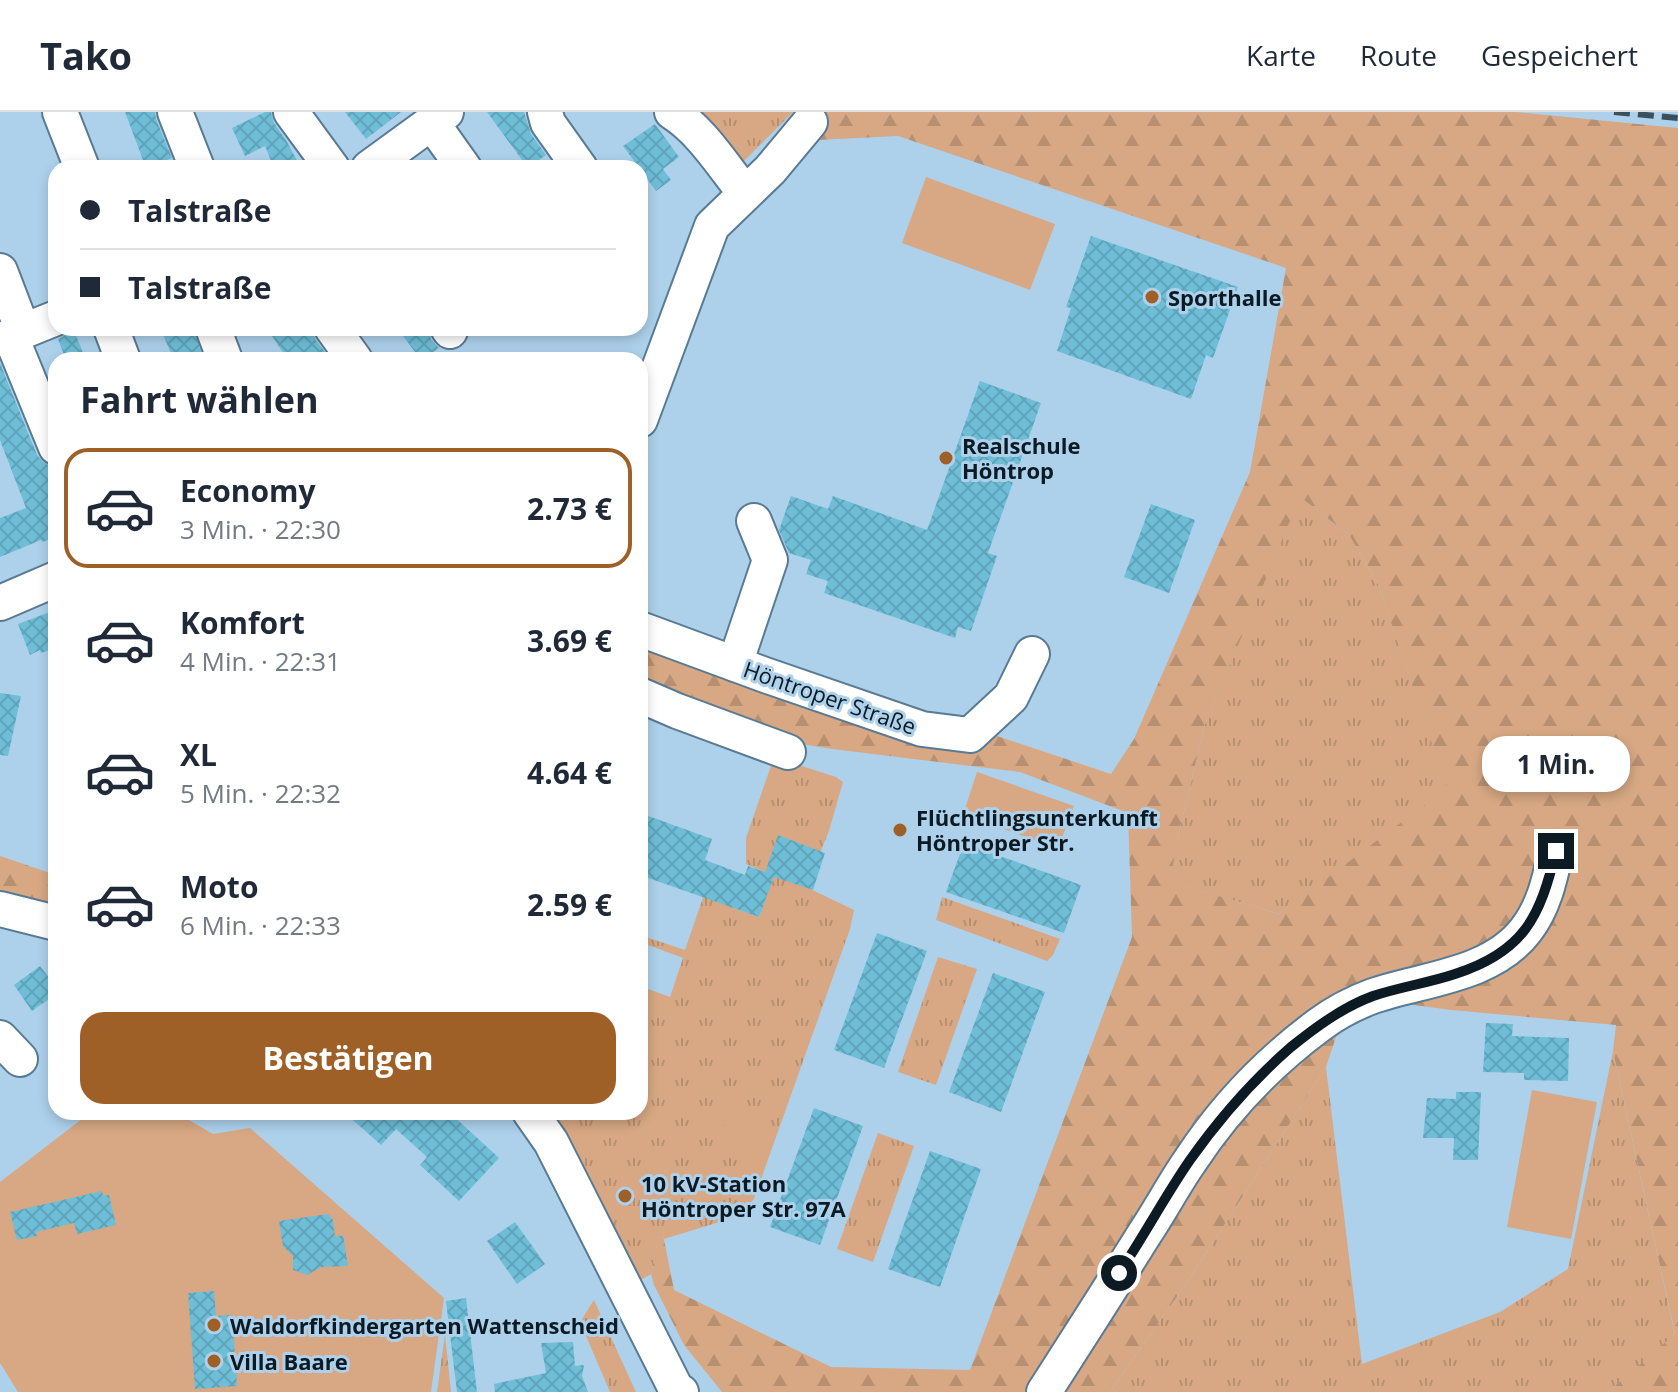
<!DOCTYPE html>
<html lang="de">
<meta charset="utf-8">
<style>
:root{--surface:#fff;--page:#f2f2f3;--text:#1f2937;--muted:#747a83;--line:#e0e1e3;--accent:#9e6026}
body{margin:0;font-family:"Open Sans",sans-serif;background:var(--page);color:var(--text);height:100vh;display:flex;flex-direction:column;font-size:30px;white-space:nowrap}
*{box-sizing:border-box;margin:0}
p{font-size:26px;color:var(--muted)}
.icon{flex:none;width:44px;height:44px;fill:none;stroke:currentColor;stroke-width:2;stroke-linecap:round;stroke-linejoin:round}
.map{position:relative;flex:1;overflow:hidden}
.side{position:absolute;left:48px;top:240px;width:600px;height:768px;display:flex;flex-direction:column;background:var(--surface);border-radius:24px;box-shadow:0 4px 12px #0003}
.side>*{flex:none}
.top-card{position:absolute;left:48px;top:48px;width:600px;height:176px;border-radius:24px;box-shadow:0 4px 12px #0003;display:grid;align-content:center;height:176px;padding:0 32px;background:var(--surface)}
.end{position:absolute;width:36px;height:36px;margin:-18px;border:10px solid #0c1a23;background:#fff;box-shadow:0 0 0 4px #fff}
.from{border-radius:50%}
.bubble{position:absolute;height:56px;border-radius:24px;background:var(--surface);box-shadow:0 4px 12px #0003;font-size:26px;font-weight:700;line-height:56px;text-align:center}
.top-card b{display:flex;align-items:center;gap:28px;height:76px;font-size:30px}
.top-card b+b{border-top:2px solid var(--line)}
.top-card i{width:20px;height:20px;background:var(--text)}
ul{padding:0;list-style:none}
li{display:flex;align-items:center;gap:24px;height:120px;margin:0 16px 12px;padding:0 16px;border:4px solid transparent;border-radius:24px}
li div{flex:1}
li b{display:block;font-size:30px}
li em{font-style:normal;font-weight:700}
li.active{border-color:var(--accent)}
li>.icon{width:72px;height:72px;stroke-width:1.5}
h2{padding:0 32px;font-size:36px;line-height:96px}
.button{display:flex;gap:16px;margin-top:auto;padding:16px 32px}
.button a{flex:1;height:92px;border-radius:24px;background:var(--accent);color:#fff;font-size:32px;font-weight:700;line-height:92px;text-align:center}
header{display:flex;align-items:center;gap:48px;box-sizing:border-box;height:112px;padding:0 40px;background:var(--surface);border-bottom:2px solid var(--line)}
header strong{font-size:38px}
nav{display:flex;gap:44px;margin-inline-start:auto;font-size:28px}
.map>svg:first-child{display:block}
</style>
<header>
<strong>Tako</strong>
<nav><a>Karte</a><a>Route</a><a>Gespeichert</a></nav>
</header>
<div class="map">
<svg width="1678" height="1280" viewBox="0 0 1678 1280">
<defs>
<pattern id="grass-tufts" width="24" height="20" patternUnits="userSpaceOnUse" patternTransform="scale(2)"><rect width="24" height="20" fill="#d7a883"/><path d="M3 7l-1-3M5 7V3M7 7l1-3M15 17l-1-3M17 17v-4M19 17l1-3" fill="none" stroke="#b79071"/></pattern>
<pattern id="forest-firs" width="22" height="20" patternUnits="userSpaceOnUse" patternTransform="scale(2)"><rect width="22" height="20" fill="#d7a883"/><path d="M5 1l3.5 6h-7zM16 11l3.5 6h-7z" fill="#b79071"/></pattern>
<pattern id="building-cross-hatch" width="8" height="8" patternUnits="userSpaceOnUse" patternTransform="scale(2)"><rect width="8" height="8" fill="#6ebed7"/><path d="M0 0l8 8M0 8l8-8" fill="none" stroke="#5ea3b8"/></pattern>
</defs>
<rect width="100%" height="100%" fill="#add1eb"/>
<g fill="url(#grass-tufts)">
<path d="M691 0H793L743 50 730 49Z"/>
<path d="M1299 384 1349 423 1378 472 1448 677 1279 802 1169 769 1179 720 1205 612Z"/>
<path d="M774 645 836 665 843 670 829 719 806 775 854 798 850 817 754 1087 739 1104 664 1127 661 1114 651 1162 632 1173 546 1000H640V874L670 885 683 846 640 830V823L685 838 709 768 733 796 759 805 774 764 746 752V726Z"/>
<path d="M942 785 1060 827 1053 843 1047 849 936 808Z"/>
<path d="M938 845 977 857 936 973 898 960Z"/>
<path d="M1613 939 1675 1223 1608 1280H1110L1190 1166 1326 955 1362 1252 1500 1200 1568 1157Z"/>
<path d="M878 1021 914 1034 873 1150 837 1137Z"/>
<path d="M594 1188 635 1278 636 1280H610L580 1210Z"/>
<path d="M445 1222 451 1280H437Z"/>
</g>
<g fill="url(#forest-firs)" fill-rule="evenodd">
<path d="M808 0H1516L1678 16V1280H1608L1675 1222 1613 939 1616 913 1451 898 1384 889 1341 910 1326 955 1190 1166 1110 1280H722L684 1233 654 1173 651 1162 661 1112 674 1178 831 1255 970 1258 1132 825 1128 701 1020 660 832 637 782 629 640 570V506L717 536 943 606 1111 662 1134 627 1250 360 1286 156 898 24 818 28ZM1300 385 1349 423 1378 472 1447 676 1279 802 1170 769 1179 720 1205 612Z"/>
<path d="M0 744 56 763V795L0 780Z"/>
</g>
<g fill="#d7a883">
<path d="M926 65 1055 112 1030 178 902 131Z"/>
<path d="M977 660 1074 694 1058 736 963 703Z"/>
<path d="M1532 978 1597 990 1571 1127 1507 1115Z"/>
<path d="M726 988 774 1019 761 1056 718 1005Z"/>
<path d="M91 1000H175L213 1022 250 1016 444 1186 431 1280H18L0 1251V1070Z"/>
</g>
<g fill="url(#building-cross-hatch)">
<path d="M125 0H155L156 7 172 46 146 56Z"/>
<path d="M265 0H271L274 11 286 28 301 56H274L265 34 245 44 232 16Z"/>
<path d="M345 0H401L366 27Z"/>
<path d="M487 0H524L531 22 546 43 528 56Z"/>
<path d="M655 12 679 45 663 57 671 68 656 79 623 34Z"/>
<path d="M1091 124 1238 175 1213 246 1206 243 1191 287 1057 239 1071 196 1066 195Z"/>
<path d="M73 216 86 248H66L58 227 64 224Z"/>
<path d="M160 216H193L204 248H174Z"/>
<path d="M284 216H312L315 227 326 241 316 248H288L272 224Z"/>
<path d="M397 216H428L431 227 439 236 421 248Z"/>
<path d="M0 251 37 343 43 350 50 354 56 368V425L42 430 41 428 0 445V406L26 396 0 328Z"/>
<path d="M980 269 1041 291 988 441 997 444 971 519 958 515 955 526 824 481 828 469 806 462 811 448 789 441 779 418 791 384 828 397 833 384 927 418Z"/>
<path d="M1151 392 1195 408 1169 481 1124 465Z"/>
<path d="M50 500 56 515V536L41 541 40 538 30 543 18 512Z"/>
<path d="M0 581 21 584 8 644 0 643Z"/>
<path d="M640 701 712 727 705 748 745 763 748 754 765 760 778 723 825 741 813 778 774 765 759 805 640 763Z"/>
<path d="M964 731 1081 773 1064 821 946 780Z"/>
<path d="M877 821 927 839 884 956 834 938Z"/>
<path d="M40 854 56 875V882L32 899 14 873Z"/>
<path d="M993 861 1045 880 1001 1000 949 980Z"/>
<path d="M1486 911 1513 912 1512 924 1569 926 1568 969 1524 968V961L1483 960Z"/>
<path d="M1456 980H1481L1478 1048H1453L1454 1026H1423L1427 986 1456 987Z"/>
<path d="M814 996 863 1014 820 1133 770 1115Z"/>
<path d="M344 1000H449L499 1046 459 1089 420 1053 427 1045 396 1017 381 1033Z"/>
<path d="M930 1039 981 1057 940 1175 888 1157Z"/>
<path d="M102 1079 103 1084 109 1083 116 1113 77 1122 74 1111 36 1120 37 1124 17 1128 10 1100Z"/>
<path d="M328 1102 333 1108 335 1125 343 1123 348 1154 321 1155 307 1163 293 1158V1144L283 1134 279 1109Z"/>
<path d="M515 1110 545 1152 517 1172 487 1129Z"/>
<path d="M214 1179 216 1204 232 1203 237 1274 195 1277 188 1181Z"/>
<path d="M466 1186 477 1280H457L446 1189Z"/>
<path d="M573 1230 575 1254 584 1253 582 1264 588 1280H495L494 1272 546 1261 541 1231Z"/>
</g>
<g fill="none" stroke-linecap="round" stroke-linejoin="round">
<g stroke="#597a93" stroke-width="38">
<g id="minor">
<path d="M60 0 82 56"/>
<path d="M175 0 197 56"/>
<path d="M291 0 332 56"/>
<path d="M545 0 548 11 580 56"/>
<path d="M672 0C702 19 723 54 745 81"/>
<path d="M432 11 464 56"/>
<path d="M369 56 446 0"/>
<path d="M0 159 23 219"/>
<path d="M111 216 123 248"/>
<path d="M213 216 225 248"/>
<path d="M332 216 355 248"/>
<path d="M448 216 450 219"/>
<path d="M11 225 56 335"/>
<path d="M4 227 56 206"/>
<path d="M640 308 712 114 770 58 810 10"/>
<path d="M0 491 56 467"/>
<path d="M640 517 765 563 922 617 970 623 1011 585 1032 542"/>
<path d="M735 552 770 448 754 409"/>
<path d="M640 583 677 599 788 640"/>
<path d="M0 797 56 811"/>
<path d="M0 926 20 947"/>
<path d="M530 1000 551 1030 676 1277 681 1280"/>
<path d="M1044 1280C1078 1227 1112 1174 1145 1121 1161 1097 1174 1072 1190 1049 1224 997 1269 950 1319 913 1335 901 1354 891 1373 884 1422 867 1491 864 1526 818 1544 795 1550 766 1556 739"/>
</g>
</g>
<use href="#minor" stroke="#fff" stroke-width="34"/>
<path stroke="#3b505d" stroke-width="6" stroke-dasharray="16 8" stroke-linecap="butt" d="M1614 0 1678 6"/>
</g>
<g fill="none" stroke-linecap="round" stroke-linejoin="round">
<path stroke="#0c1a23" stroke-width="10" d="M1119 1161C1144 1124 1165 1084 1190 1048 1219 1007 1253 968 1291 935 1316 915 1343 895 1373 884 1400 875 1428 871 1455 862 1524 840 1540 805 1556 739"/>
</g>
<g fill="#9e6026" stroke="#add1eb" stroke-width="3">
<circle cx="1152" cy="185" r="8"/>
<circle cx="946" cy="346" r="8"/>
<circle cx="900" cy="718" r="8"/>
<circle cx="625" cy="1084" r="8"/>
<circle cx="214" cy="1213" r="8"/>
<circle cx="214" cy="1249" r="8"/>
</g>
<g text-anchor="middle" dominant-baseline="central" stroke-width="6" stroke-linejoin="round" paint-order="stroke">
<g font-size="22" font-weight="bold" fill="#0c1a23" stroke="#add1eb" text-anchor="start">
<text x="1168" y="185">Sporthalle</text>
<text x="962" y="333">Realschule<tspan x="962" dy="25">Höntrop</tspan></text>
<text x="916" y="705">Flüchtlingsunterkunft<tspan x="916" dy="25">Höntroper Str.</tspan></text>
<text x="641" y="1071">10 kV-Station<tspan x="641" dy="25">Höntroper Str. 97A</tspan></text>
<text x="230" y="1213">Waldorfkindergarten Wattenscheid</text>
<text x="230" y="1249">Villa Baare</text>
</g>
<g font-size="22" fill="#0c1a23" stroke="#add1eb">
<text transform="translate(830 585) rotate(19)">Höntroper Straße</text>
</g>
</g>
</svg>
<i class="end from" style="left:1119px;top:1161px"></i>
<i class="end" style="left:1556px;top:739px"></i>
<div class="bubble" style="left:1482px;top:624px;width:148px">1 Min.</div>
<div class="top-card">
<b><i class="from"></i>Talstraße</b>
<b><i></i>Talstraße</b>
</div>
<section class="side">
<h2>Fahrt wählen</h2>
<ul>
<li class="active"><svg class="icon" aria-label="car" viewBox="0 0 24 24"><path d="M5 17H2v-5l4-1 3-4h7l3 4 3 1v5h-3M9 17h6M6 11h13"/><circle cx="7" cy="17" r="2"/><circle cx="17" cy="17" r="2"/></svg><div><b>Economy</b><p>3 Min. · 22:30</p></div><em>2.73 €</em></li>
<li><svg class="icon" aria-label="car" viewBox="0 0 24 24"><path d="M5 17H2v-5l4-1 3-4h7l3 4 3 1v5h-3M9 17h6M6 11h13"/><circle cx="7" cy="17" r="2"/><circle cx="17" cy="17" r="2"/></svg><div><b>Komfort</b><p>4 Min. · 22:31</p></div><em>3.69 €</em></li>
<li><svg class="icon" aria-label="car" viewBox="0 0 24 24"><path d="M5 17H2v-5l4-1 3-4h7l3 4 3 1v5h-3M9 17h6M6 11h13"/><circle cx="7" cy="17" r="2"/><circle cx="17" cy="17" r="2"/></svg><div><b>XL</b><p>5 Min. · 22:32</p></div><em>4.64 €</em></li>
<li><svg class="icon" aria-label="car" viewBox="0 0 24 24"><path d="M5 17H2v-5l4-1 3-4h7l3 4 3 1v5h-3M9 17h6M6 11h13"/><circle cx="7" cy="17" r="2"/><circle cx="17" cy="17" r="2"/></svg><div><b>Moto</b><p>6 Min. · 22:33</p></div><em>2.59 €</em></li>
</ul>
<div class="button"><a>Bestätigen</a></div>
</section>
</div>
